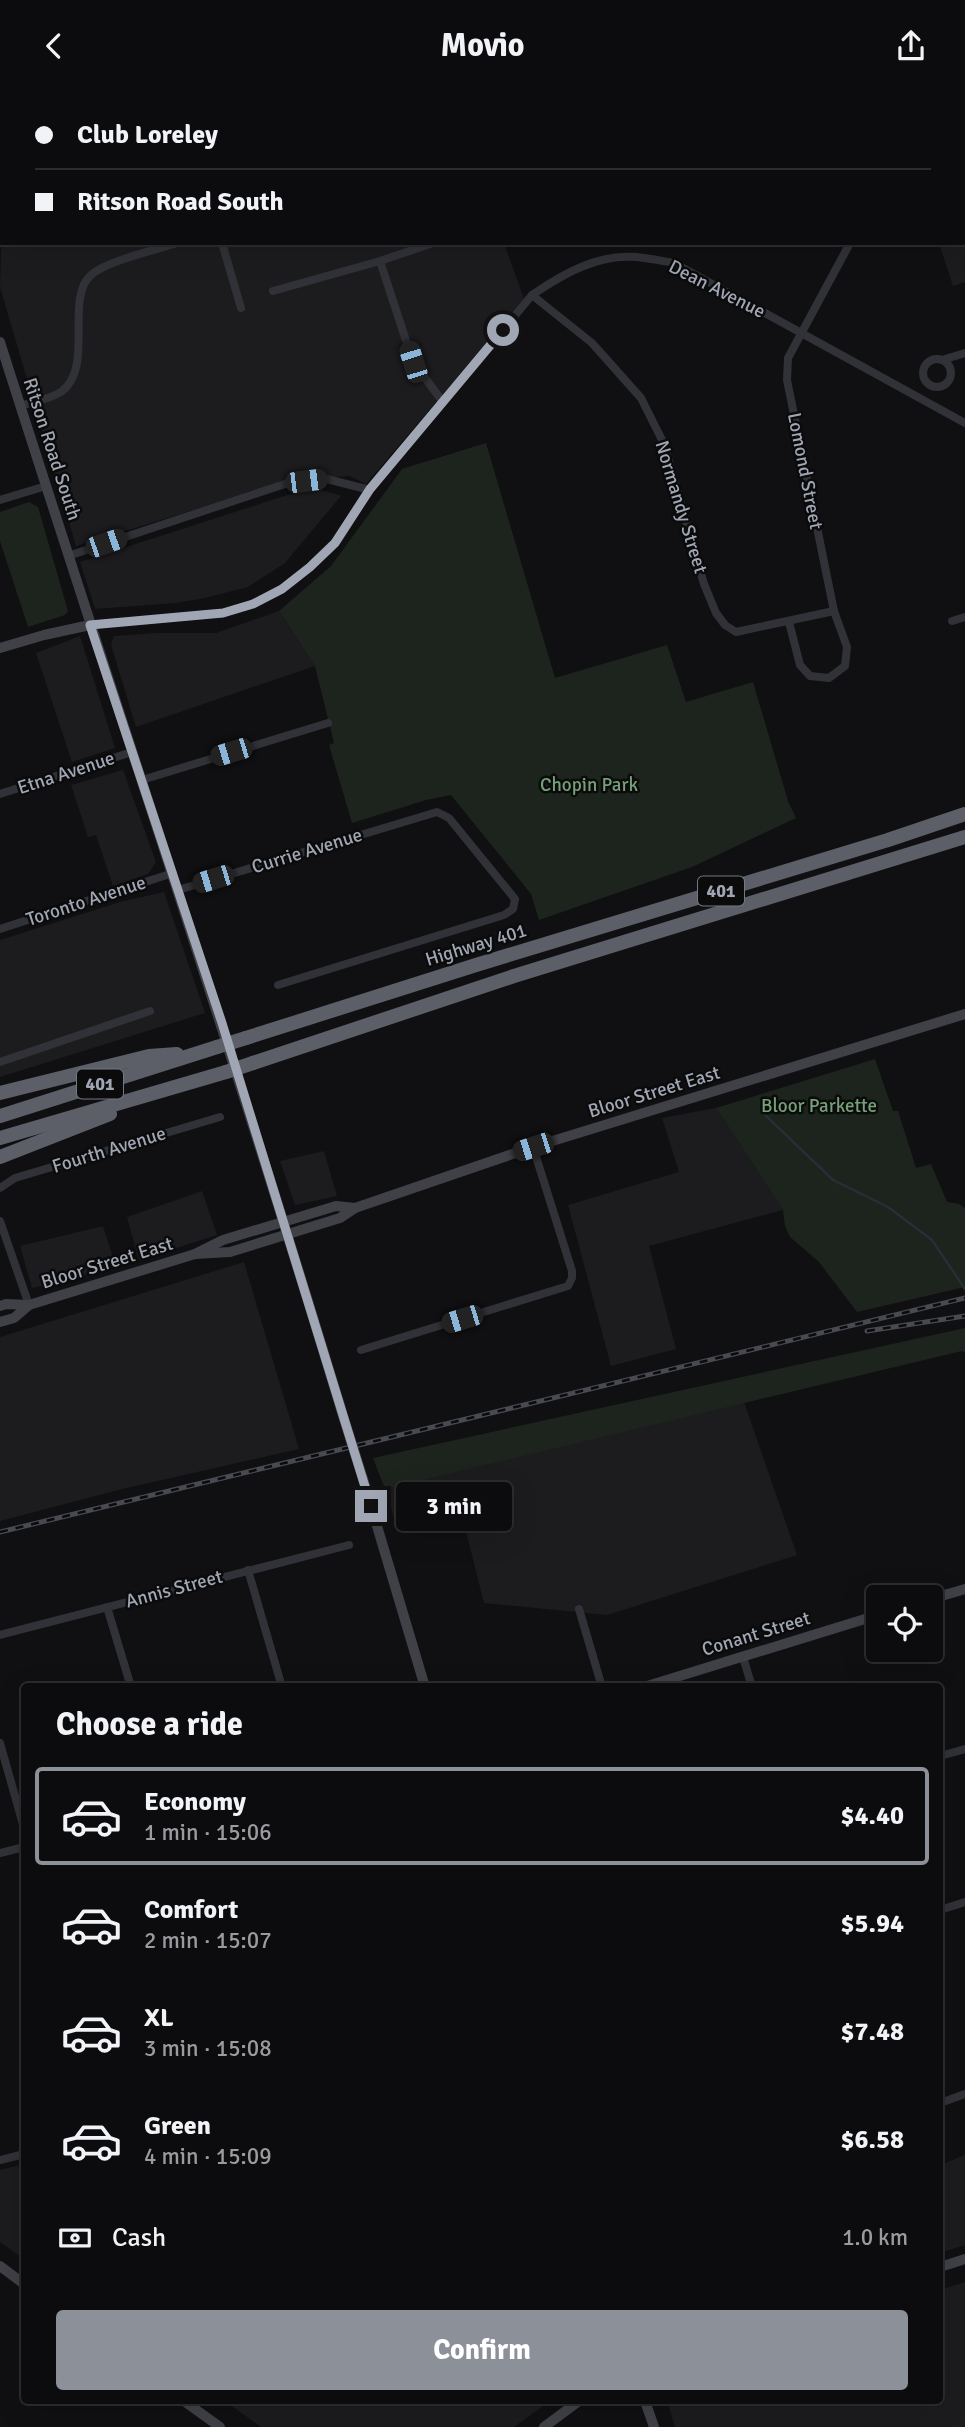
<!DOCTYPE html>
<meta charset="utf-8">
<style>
:root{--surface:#0c0c0e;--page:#1a1a1c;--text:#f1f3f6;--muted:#9a9b9e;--line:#2c2c2e;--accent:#8c9099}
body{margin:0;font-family:Signika,sans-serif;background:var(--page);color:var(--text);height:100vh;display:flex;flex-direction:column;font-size:26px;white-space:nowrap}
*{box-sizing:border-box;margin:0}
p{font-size:23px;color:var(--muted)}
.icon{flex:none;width:38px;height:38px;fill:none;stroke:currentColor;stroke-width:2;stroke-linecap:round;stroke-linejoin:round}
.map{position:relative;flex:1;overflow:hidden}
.drawer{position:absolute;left:21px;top:1592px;width:922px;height:721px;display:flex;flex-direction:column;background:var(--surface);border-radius:7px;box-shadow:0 7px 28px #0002,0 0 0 2px var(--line)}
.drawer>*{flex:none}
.guide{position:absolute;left:0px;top:0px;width:966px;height:154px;box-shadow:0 7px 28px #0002,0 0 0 2px var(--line);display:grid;align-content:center;height:154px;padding:0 35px;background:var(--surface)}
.controls{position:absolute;left:866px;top:1494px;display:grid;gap:14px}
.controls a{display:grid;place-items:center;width:77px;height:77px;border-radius:7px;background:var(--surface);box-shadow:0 7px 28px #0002,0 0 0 2px var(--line);font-size:35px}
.end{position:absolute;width:32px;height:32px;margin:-16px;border:9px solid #a0a6b4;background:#111;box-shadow:0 0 0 4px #111}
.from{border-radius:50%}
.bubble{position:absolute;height:49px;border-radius:7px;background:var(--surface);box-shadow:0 7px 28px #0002,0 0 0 2px var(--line);font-size:23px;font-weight:700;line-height:49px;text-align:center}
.car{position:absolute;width:21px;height:42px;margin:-21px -10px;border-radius:9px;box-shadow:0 0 5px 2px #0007;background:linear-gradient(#222 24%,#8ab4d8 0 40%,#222 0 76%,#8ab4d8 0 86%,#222 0)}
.guide b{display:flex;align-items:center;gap:24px;height:66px;font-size:26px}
.guide b+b{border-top:2px solid var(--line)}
.guide i{width:18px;height:18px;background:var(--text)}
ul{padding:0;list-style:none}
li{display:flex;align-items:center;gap:21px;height:98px;margin:0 14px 10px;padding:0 21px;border:4px solid transparent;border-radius:7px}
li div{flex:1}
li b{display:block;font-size:26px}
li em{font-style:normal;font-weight:700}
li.selected{border-color:var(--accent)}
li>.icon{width:63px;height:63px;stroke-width:1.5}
h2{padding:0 35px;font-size:32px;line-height:84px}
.pay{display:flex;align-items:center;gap:18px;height:77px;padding:0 35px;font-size:26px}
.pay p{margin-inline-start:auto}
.primary-button{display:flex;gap:14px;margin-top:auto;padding:14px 35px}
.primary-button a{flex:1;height:80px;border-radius:7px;background:var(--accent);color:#fff;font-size:28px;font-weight:700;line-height:80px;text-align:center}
header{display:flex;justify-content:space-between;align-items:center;height:91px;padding:0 35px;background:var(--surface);font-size:32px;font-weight:700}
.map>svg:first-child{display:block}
</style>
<header><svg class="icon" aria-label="back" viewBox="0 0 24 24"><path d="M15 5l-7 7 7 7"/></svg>Movio<svg class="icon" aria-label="share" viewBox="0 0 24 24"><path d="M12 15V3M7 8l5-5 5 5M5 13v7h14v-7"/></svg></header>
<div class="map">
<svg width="965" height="2336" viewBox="0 0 965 2336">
<rect width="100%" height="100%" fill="#101012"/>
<g fill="#1c1c1f">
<path d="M424 0H537V2H418Z"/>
<path d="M890 0H965V191L953 195 939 152H964V2Z"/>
<path d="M2 128V152H504L524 208 366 393 350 385 292 389 76 455 0 196Z"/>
<path d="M309 397 319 398 341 405 285 472 248 496 205 507 175 512 95 518 80 471Z"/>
<path d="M279 520 315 575 136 636 111 554 114 545 157 542H216Z"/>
<path d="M80 545 115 657 72 671 36 562Z"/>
<path d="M123 679 156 771 148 783 113 795 96 744 88 746 71 694Z"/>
<path d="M164 801 205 922 0 986V849L120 811Z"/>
<path d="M716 1017 783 1119 649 1155 676 1258 611 1275 568 1114 679 1081 662 1027Z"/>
<path d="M324 1060 337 1105 295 1114 280 1070Z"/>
<path d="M202 1100 217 1144 139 1169 127 1126Z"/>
<path d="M103 1135 116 1176 32 1197 20 1155Z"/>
<path d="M244 1171 299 1358 122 1398 0 1430V1246Z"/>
<path d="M743 1308 797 1464 607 1524 484 1512 461 1420 397 1437 385 1398Z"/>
<path d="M965 2064V2154L940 2162V2074Z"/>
<path d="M24 2073V2168L0 2151V2079Z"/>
<path d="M965 2191V2336H675L667 2310H940V2199Z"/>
<path d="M225 2310H550L514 2336H261Z"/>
</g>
<g fill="#1c241d">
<path d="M0 0H94L95 2H2L0 74Z"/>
<path d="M486 352 555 587 667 554 686 611 753 591 788 710 796 727 692 776 539 829 531 803 451 704 426 709 352 732 329 654 334 652 315 575 279 520 331 475 402 378Z"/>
<path d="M29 411 38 416 68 520 65 524 28 536 0 450V421Z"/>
<path d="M875 968 893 1020H898L916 1077 931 1073 947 1111 959 1113 965 1117V1196L857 1221 819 1171 790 1146 785 1135 783 1119 716 1017Z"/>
<path d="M965 1237V1262L962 1260 385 1398 373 1367Z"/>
</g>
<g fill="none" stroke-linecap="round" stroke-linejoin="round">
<path stroke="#262f36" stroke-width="2.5" d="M761 1020 833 1089 888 1116 932 1149 965 1198"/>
<g stroke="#313237" stroke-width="8">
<path d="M222 152 241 217"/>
<path d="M380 170 413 271 443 311"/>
<path d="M273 200 380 170 433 152"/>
<path d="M532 204 592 252 641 307 664 353 704 493 716 522 725 534 736 541 834 520"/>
<circle cx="937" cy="282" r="14"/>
<path d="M942 269 965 262"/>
<path d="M20 315C33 311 50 308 61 301 95 277 64 208 91 184 106 170 156 159 177 152"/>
<path d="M0 409 46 395"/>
<path d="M68 465 288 392 323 387 370 399"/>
<path d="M952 530 965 526"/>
<path d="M789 531 800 574 810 585 829 587 845 575 847 556 834 520 787 289 788 267 850 152"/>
<path d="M90 534 223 522 253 513 282 498 310 476 335 451 370 399 532 204C563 183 597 163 636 166 648 167 662 170 674 172L965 332"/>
<path d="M142 689 328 632"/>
<path d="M0 703 132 661"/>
<path d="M178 799 437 721 449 727 515 808 513 818 504 824 278 894"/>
<path d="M0 838 173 782"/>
<path d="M0 971 150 920"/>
<path d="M0 1097 15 1087 220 1026"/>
<path d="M0 1130 29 1214"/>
<path d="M361 1259 568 1195 572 1187V1180L533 1056"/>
<path d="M248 1479 282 1596"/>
<path d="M107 1516 131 1596"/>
<path d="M579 1518 602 1596"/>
<path d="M0 1544 349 1454"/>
<path d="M743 1566 752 1596"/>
<path d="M0 1652 24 1737"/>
<path d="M940 1665 965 1658"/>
<path d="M0 1762 24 1756"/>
<path d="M940 1819 965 1811"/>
<path d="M940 2012 965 2003"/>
<path d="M0 2069 24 2063"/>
</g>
<g stroke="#3f4147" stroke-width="10">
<path d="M0 251C114 610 235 967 344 1328"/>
<path d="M0 557 44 544 90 534"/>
<path d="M195 1163 230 1161 340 1127 355 1117 533 1056 965 923"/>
<path d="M0 1215 6 1213 29 1214 195 1163 223 1149 336 1115 355 1117"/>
<path d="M0 1231 14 1227 29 1214"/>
<path d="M363 1388 425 1596"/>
<path d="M931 1508 965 1498"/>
<path d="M644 1596 878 1524"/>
<path d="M0 2175 24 2193"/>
<path d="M940 2176 965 2168"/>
<path d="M184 2310 220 2336"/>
<path d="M645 2310 654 2336"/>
<path d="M544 2336 579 2310"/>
</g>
<g stroke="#5c5f68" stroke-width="14">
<path d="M246 947 476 874 888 749 965 723"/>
<path d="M253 972 514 885 965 746"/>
<path d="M0 1002 149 965 177 963"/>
<path d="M0 1025 217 956"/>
<path d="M0 1047 226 981"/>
<path d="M0 1066 110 1023"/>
</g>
<g stroke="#474a50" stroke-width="5">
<g id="rail">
<path d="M339 2 345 0"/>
<path d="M0 106 2 105"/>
<path d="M867 1240 965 1225"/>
<path d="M0 1441 965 1207"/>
</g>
</g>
<use href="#rail" stroke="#0b0b0c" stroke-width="2.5" stroke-dasharray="8" stroke-linecap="butt"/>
<path stroke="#3f4147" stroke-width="10" d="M344 1328 363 1388"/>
<g stroke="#5c5f68" stroke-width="14">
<path d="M217 956 246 947"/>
<path d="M226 981 253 972"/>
</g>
</g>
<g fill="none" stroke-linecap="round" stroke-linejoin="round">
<path stroke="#a0a6b4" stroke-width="9" d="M371 1415 222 932 90 534 223 522 253 513 282 498 310 476 335 452 370 398 503 239"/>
</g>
<g text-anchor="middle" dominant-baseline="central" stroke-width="5" stroke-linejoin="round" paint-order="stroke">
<g fill="#0b0b0c" stroke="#737882" stroke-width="2">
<rect x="698" y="785.5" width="46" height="29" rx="5"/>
<rect x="77" y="978.5" width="46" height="29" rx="5"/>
</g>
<g font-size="18" font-weight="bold" fill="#a0a6b4">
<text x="721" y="800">401</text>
<text x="100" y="993">401</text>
</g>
<g font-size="19" fill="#a0a6b4" stroke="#0b0b0c">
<text transform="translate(717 198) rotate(27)">Dean Avenue</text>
<text transform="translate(52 358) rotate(72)">Ritson Road South</text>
<text transform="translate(805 380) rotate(79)">Lomond Street</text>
<text transform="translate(681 416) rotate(73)">Normandy Street</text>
<text transform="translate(66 682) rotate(-18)">Etna Avenue</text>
<text transform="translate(307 760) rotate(-17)">Currie Avenue</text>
<text transform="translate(86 810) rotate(-18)">Toronto Avenue</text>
<text transform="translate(476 854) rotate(-17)">Highway 401</text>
<text transform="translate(654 1001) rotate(-17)">Bloor Street East</text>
<text transform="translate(109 1059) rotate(-17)">Fourth Avenue</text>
<text transform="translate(107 1172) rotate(-17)">Bloor Street East</text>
<text transform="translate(174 1498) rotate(-15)">Annis Street</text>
<text transform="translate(756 1543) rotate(-17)">Conant Street</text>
</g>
<g font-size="19" fill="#75a078" stroke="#0b0b0c">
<text x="589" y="694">Chopin Park</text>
<text x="819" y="1015">Bloor Parkette</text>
</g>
</g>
</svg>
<div class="controls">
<a><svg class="icon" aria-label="locate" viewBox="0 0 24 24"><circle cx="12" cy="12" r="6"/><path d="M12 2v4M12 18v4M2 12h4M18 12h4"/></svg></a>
</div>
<i class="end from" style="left:503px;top:239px"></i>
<i class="end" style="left:371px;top:1415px"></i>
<div class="bubble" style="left:396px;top:1391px;width:116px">3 min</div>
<i class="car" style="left:413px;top:271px;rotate:342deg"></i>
<i class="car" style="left:306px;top:390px;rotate:83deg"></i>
<i class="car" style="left:106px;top:452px;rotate:71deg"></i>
<i class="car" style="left:231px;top:661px;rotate:253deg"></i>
<i class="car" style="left:213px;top:788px;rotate:253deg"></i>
<i class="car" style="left:533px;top:1056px;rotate:252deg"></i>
<i class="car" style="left:462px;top:1228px;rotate:253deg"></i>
<div class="guide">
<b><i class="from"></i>Club Loreley</b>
<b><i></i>Ritson Road South</b>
</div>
<section class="drawer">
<h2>Choose a ride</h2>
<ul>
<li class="selected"><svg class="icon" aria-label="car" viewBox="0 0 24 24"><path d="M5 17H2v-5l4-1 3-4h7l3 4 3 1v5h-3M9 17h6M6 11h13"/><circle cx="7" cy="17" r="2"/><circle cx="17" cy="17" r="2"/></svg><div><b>Economy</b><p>1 min · 15:06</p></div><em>$4.40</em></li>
<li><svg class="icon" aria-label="car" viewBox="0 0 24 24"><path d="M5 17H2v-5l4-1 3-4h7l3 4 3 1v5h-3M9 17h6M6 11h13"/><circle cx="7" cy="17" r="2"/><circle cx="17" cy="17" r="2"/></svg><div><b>Comfort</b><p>2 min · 15:07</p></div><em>$5.94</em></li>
<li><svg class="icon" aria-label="car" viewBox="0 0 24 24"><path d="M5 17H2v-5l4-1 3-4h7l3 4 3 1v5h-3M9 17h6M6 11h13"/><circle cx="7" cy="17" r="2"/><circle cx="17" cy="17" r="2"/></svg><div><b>XL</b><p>3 min · 15:08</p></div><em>$7.48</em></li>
<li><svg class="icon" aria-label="car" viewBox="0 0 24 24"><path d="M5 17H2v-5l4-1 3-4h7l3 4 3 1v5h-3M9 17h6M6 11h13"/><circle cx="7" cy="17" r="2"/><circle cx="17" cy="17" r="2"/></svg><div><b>Green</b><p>4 min · 15:09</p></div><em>$6.58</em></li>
</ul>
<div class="pay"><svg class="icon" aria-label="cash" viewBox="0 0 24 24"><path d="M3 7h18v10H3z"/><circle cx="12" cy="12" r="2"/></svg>Cash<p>1.0 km</p></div>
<div class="primary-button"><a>Confirm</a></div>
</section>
</div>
